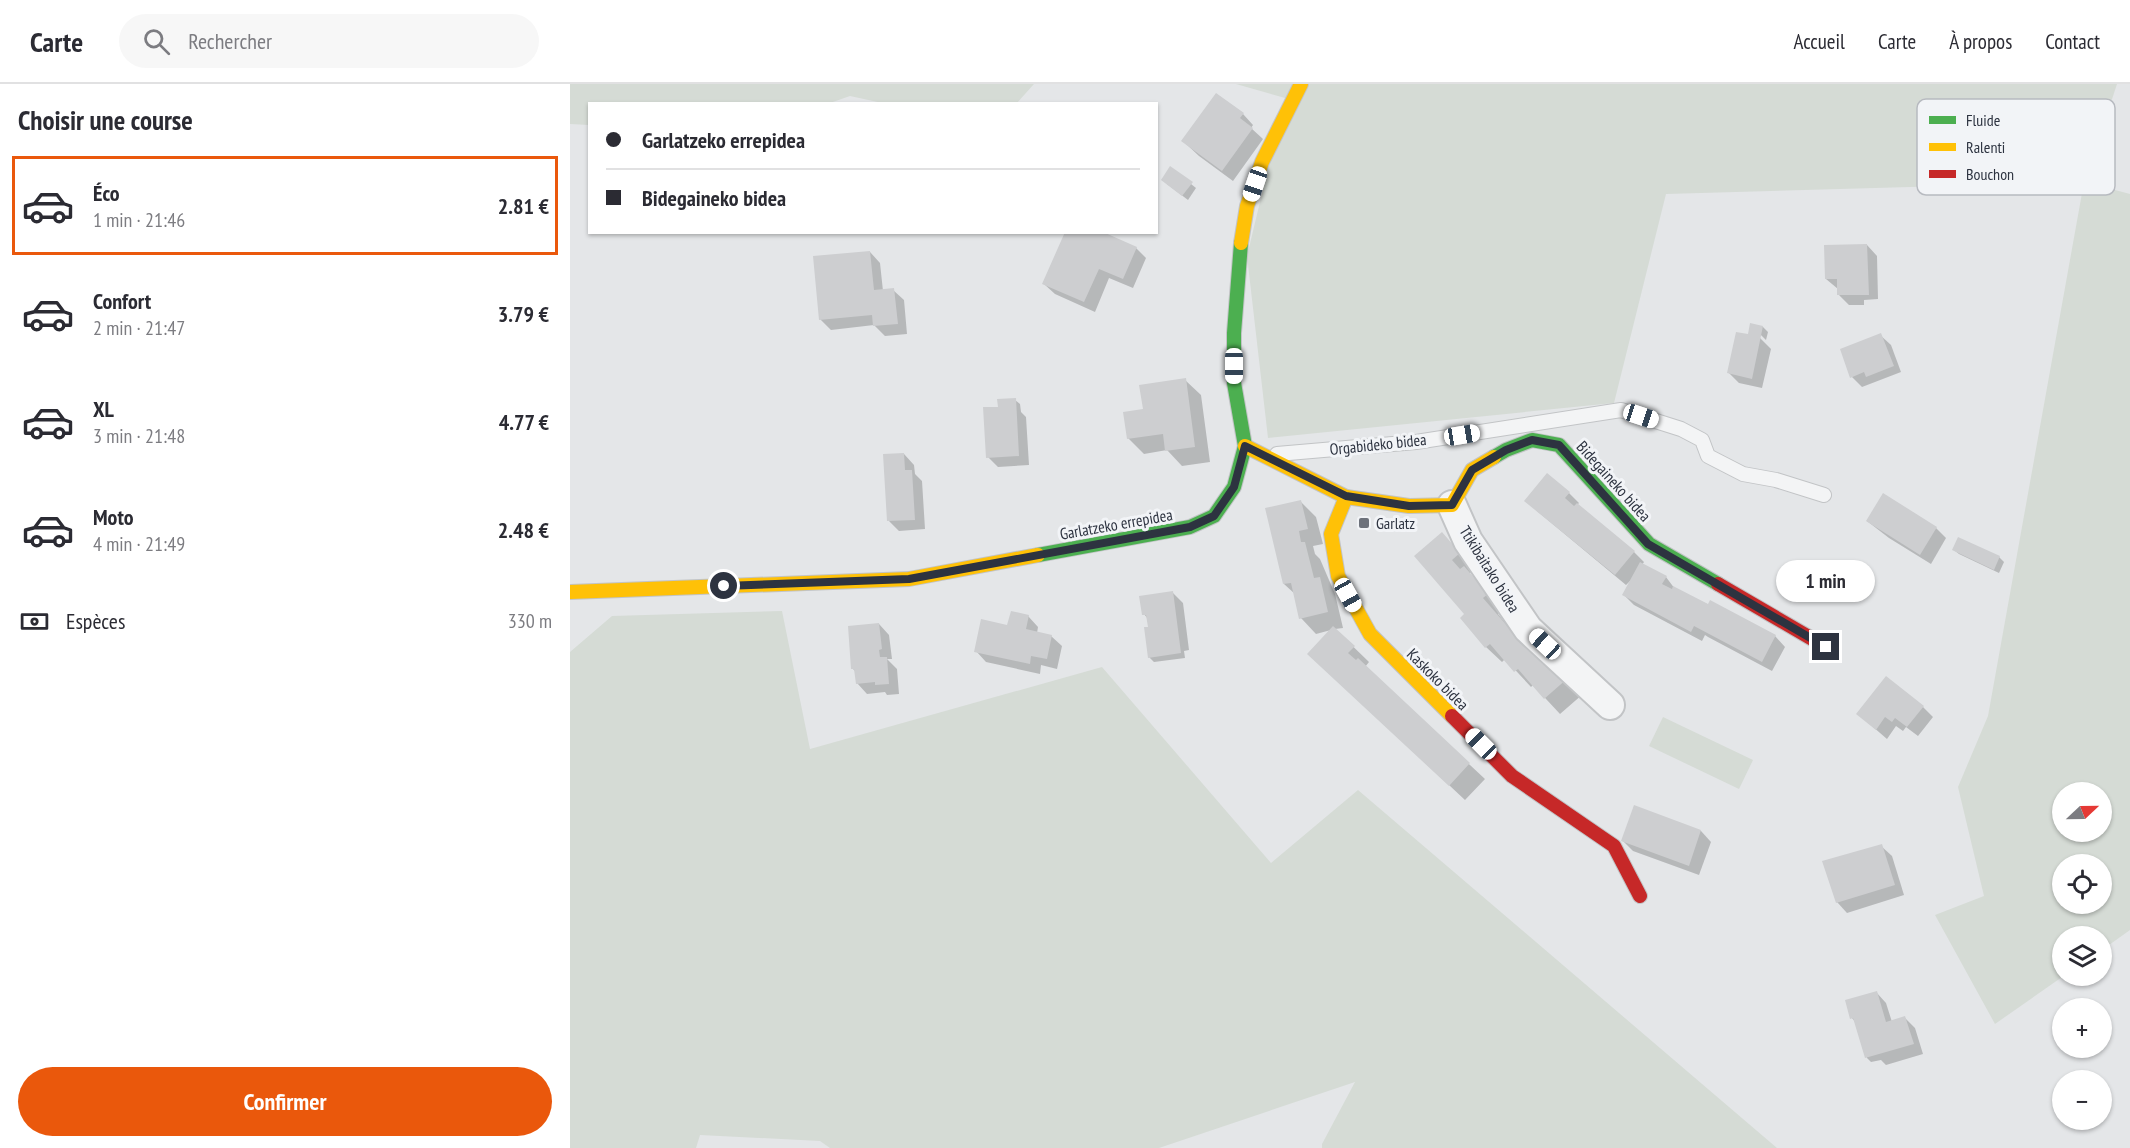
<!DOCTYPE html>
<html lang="fr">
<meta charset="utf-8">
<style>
:root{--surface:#fff;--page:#f7f7f7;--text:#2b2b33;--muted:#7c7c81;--line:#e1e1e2;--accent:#ea580c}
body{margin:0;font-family:"PT Sans Narrow",sans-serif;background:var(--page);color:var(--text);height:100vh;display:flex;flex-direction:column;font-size:22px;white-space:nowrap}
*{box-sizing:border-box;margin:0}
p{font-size:20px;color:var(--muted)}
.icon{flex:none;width:33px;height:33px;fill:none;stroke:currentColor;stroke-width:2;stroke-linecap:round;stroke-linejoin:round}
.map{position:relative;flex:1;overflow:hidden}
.drawer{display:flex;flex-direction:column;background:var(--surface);width:570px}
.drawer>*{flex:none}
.hud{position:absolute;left:18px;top:18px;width:570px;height:132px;border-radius:0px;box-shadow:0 2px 4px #0004;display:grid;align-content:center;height:132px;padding:0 18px;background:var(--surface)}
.needle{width:39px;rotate:68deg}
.tools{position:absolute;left:1482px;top:698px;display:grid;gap:12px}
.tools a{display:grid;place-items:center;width:60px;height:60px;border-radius:50%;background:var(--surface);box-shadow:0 2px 4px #0004;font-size:30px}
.end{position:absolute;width:27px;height:27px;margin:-14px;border:8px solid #2d3340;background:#fff;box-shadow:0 0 0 3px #fff}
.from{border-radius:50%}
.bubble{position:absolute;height:42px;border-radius:21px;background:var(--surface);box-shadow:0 2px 4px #0004;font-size:20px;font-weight:800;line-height:42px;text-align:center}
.car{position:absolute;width:18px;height:36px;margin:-18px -9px;border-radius:8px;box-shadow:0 0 4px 2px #0007;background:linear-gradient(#fff 24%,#345 0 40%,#fff 0 76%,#345 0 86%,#fff 0)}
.hud b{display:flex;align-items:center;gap:21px;height:57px;font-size:22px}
.hud b+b{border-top:2px solid var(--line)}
.hud i{width:15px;height:15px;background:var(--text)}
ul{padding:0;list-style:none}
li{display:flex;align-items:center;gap:18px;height:99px;margin:0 12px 9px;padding:0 6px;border:3px solid transparent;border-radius:0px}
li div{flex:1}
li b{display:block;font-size:22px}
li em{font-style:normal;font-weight:800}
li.on{border-color:var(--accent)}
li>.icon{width:54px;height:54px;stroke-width:1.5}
h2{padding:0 18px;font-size:27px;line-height:72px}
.pay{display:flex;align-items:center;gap:15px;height:66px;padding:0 18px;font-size:22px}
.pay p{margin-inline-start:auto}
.action{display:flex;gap:12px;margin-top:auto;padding:12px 18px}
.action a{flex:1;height:69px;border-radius:36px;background:var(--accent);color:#fff;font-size:24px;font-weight:800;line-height:69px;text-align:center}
header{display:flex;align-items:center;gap:36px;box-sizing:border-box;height:84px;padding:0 30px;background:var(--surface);border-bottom:2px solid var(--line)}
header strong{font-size:28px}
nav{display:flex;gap:33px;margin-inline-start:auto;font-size:21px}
.search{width:420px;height:54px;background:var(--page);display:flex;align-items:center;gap:15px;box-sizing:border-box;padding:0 21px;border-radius:33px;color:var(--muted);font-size:22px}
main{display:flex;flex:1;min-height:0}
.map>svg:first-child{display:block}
</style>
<header>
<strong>Carte</strong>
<div class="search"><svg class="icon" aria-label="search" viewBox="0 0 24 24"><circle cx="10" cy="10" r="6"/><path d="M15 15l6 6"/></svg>Rechercher</div>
<nav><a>Accueil</a><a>Carte</a><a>À propos</a><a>Contact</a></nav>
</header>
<main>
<section class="drawer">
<h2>Choisir une course</h2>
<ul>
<li class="on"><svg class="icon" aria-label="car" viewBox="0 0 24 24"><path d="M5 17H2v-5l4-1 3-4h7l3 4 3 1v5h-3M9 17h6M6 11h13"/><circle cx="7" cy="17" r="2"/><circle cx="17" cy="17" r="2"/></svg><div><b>Éco</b><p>1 min · 21:46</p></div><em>2.81 €</em></li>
<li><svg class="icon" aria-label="car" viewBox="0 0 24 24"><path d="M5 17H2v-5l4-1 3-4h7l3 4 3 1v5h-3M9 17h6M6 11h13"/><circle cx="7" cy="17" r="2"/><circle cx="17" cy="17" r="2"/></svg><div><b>Confort</b><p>2 min · 21:47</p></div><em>3.79 €</em></li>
<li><svg class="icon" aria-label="car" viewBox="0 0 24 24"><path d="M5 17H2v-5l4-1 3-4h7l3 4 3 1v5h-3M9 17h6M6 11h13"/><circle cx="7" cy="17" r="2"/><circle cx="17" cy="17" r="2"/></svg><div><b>XL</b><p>3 min · 21:48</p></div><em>4.77 €</em></li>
<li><svg class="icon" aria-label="car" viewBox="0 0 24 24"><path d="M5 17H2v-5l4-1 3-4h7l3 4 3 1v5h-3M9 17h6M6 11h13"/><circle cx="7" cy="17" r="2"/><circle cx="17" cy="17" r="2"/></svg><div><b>Moto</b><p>4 min · 21:49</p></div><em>2.48 €</em></li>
</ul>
<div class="pay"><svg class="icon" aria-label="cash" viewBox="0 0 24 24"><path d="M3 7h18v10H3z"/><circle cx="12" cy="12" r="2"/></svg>Espèces<p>330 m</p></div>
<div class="action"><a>Confirmer</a></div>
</section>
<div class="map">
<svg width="1560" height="1064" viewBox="0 0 1560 1064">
<rect width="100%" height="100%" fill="#e4e6e8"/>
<g fill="#d5dbd5" fill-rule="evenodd">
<path d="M0 0H464L446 20H317L280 12 257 20H20L19 41 0 40Z"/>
<path d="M666 0H1547L1515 98 1560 110V846L1532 866V852H1492V891H1495L1425 940 1365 831 1414 812 1388 703 1418 632 1514 98 1096 110 1044 319 698 354 677 172 715 14ZM1492 708H1532V747H1492ZM1492 780H1532V819H1492Z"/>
<path d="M212 527 240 665 532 583 701 779 788 706 1207 1064H752V1060L785 998 589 1064H260L250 1057 130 1051 126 1064H0V568L42 532Z"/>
<path d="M1093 633 1183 676 1169 705 1079 662Z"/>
</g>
<g fill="#0003">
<path d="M673 30 683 41 681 44 693 55 663 97 629 72 613 57Z"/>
<path d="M601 84 626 104 618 116 597 100Z"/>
<path d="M1297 161 1307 172 1308 215 1294 216V221H1279L1269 211 1268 205 1256 195Z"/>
<path d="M566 164 576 174 563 204 539 194 525 228 485 210 474 200Z"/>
<path d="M300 168 310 179 313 207 323 206 334 216 337 250 315 252 304 241 261 246 250 235Z"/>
<path d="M1181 241 1193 243 1198 248 1196 256 1187 247 1185 249 1201 265 1192 304 1169 299 1158 288 1167 249 1183 253 1179 249Z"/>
<path d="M1310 251 1321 261 1331 288 1292 303 1282 293Z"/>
<path d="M615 296 631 311 640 378 612 382 597 366 574 370 558 354 574 326Z"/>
<path d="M445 316 450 320 451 328 456 333 459 381 428 383 418 373 429 324Z"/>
<path d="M334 370 344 381 345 390 352 397 355 445 329 447 319 437Z"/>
<path d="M999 409 1009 419 1007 421 1064 468 1074 478 1072 481 1096 493 1105 505 1205 552 1215 563 1202 587 1138 553 1135 551 1132 557 1064 521 1054 511 1062 495 1056 501 967 427Z"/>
<path d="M730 417 746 433 753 460 743 462 745 470 750 475 765 510 773 544 765 545 799 578 795 583 915 695 895 716 755 585 761 546 746 550 731 534 725 510 714 500Z"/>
<path d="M1297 437 1366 444 1376 454 1361 480 1319 454Z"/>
<path d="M871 450 904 485 899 490 932 526 928 530 940 545 1013 610 990 630 963 601 961 603 935 575 932 578 916 563 896 531Z"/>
<path d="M1384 466 1429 473 1434 478 1429 489 1389 470Z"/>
<path d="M602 508 613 519 619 566 614 567 615 574 584 578 579 573 578 535 574 530Z"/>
<path d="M458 532 468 543 467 549 481 552 492 562 487 585 471 581 470 590 416 578 406 567 439 543Z"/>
<path d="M309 540 319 551 322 575H317L327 585 329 610 317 611 315 608 297 610 287 599 286 588 283 585Z"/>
<path d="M1353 623 1363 633 1348 652 1336 643 1333 647 1326 642 1317 655 1288 630Z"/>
<path d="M1065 723 1131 747 1141 758 1129 791 1063 767 1053 757Z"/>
<path d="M1311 762 1322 772 1334 811 1277 829 1267 818Z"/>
<path d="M1306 908 1316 919 1322 938 1335 934 1345 944 1353 970 1316 981 1311 976 1301 978 1297 974 1286 939 1282 934Z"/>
</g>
<g fill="#cdced0">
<path d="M646 9 674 29 670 34 683 44 652 87 611 57Z"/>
<path d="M600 82 623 98 612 112 591 96Z"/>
<path d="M495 148H533L567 163 553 195 529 185 514 218 472 200Z"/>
<path d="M1297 160 1299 211H1267V195H1255L1254 161Z"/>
<path d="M300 167 304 206 324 204 328 240 303 242 302 231 249 236 243 172Z"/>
<path d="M1180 239 1193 242 1182 295 1157 289 1166 248 1178 250Z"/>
<path d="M1311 249 1324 282 1296 293 1294 288 1280 294 1270 265Z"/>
<path d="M616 294 625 363 595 367 593 350 557 355 553 328 573 325 569 301Z"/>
<path d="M446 314 449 372 416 374 413 323H428L427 315Z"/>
<path d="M334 369 335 386H342L345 436 317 437 313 370Z"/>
<path d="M977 389 1000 408 995 414 1004 422 1007 419 1065 467 1045 491 954 417Z"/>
<path d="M1313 409 1367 443 1350 471 1296 437Z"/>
<path d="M731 416 738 445 729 447 731 458H735L744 494 750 493 758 528 729 535 721 499 713 500 695 424Z"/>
<path d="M872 448 890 469 882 476 890 485 894 482 918 510 913 514 939 544 944 539 998 594 974 615 948 585 944 588 920 560 915 564 890 534 894 530 844 472Z"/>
<path d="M1388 453 1430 472 1424 486 1382 466Z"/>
<path d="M1070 478 1097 492 1092 500 1102 505 1103 502 1138 520 1140 516 1206 551 1192 578 1124 542 1121 548 1052 511Z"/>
<path d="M603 507 611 569 578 574 574 543H578L576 531H572L569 512Z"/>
<path d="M441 527 459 531 456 545 482 551 477 575 461 572 460 580 404 568 411 535 437 541Z"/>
<path d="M309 539 312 565 309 566 310 573H317L319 600 305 601V598L286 600 284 585H281L278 542Z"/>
<path d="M763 542 785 562 778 569 786 576 788 574 900 679 879 702 737 570Z"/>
<path d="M1316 592 1354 622 1337 643 1325 634 1322 638 1315 633 1306 646 1286 630Z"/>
<path d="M1064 721 1131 746 1119 782 1051 757Z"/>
<path d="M1312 760 1325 801 1266 819 1252 777Z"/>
<path d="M1307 907 1316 938 1335 932 1344 960 1295 974 1283 934 1280 935 1275 916Z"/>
</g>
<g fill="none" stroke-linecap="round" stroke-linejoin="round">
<g stroke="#c2c4c6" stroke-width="16">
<path id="lane" d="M707 370 846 358 1051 326 1111 345 1132 356 1138 372 1173 390 1206 396 1254 411"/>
</g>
<g stroke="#c2c4c6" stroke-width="32">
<path id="street" d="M882 421 898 457 958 545 1040 621"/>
</g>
<g stroke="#c2c4c6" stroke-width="16">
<g id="fast">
<path d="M924 373 936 366 962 356 989 361 1079 460 1148 500"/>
<path d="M468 471 620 443 644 432 664 403 675 362 664 299V249L671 159"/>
</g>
</g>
<g stroke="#c2c4c6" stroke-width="16">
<g id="slow">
<path d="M671 159 677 122 692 78 731 0"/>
<path d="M675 362 776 413 839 422 882 421 902 386 924 373"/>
<path d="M776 413 761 450 768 492 800 550 882 632"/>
<path d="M0 508 339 495 468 471"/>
</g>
</g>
<g stroke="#c2c4c6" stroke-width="16">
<g id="jam">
<path d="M1148 500 1256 563"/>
<path d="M882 632 942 692 1044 762 1070 812"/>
</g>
</g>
<use href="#lane" stroke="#f3f4f5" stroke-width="14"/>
<use href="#street" stroke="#f3f4f5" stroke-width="28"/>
<use href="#fast" stroke="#4caf50" stroke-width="14"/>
<use href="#slow" stroke="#ffc107" stroke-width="14"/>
<use href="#jam" stroke="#c62828" stroke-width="14"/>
</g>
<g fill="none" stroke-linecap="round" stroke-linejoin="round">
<path stroke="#2d3340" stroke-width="8" d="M154 502 339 495 620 443 644 432 664 403 675 362 776 412 839 422 882 421 902 386 936 366 962 356 989 361 1078 460 1256 563"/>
</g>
<rect fill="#6d727b" stroke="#f2f4f7" stroke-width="2" x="788" y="433" width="12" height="12" rx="3"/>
<g text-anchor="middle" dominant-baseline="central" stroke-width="6" stroke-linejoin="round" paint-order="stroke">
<g font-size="16" fill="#2d3340" stroke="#f2f4f7">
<text transform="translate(808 360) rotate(-6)">Orgabideko bidea</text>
<text transform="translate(1044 397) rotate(48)">Bidegaineko bidea</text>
<text transform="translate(546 440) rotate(-10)">Garlatzeko errepidea</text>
<text transform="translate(920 485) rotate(58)">Ttikibaitako bidea</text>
<text transform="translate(868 595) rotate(45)">Kaskoko bidea</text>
</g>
<g font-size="16" fill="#2d3340" stroke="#f2f4f7" text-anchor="start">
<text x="806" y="439">Garlatz</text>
</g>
</g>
<rect x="1347" y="15" width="198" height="96" rx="9" fill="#f2f4f7" stroke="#b7bac0" stroke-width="1.5"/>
<rect x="1359" y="32" width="27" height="8" fill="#4caf50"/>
<rect x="1359" y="59" width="27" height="8" fill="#ffc107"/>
<rect x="1359" y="86" width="27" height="8" fill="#c62828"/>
<g font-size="16" fill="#2d3340">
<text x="1396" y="42">Fluide</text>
<text x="1396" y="69">Ralenti</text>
<text x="1396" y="96">Bouchon</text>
</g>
</svg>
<div class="tools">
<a><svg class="needle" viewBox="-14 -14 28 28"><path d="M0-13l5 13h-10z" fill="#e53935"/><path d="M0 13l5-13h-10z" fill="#7c7c81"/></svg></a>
<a><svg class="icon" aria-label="locate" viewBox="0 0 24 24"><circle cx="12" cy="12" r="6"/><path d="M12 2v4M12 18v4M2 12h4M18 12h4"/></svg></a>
<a><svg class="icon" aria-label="layers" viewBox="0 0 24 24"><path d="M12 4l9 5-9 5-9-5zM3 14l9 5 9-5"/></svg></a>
<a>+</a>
<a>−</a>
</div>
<i class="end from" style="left:154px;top:502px"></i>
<i class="end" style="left:1256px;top:563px"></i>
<div class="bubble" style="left:1206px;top:476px;width:99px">1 min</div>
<i class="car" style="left:685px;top:100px;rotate:199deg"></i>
<i class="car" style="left:664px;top:282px;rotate:180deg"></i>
<i class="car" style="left:1071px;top:332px;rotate:108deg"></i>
<i class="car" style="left:892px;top:351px;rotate:81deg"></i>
<i class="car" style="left:778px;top:511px;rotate:151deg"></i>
<i class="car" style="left:975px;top:560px;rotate:313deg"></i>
<i class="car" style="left:911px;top:660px;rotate:315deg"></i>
<div class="hud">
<b><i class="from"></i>Garlatzeko errepidea</b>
<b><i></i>Bidegaineko bidea</b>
</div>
</div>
</main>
